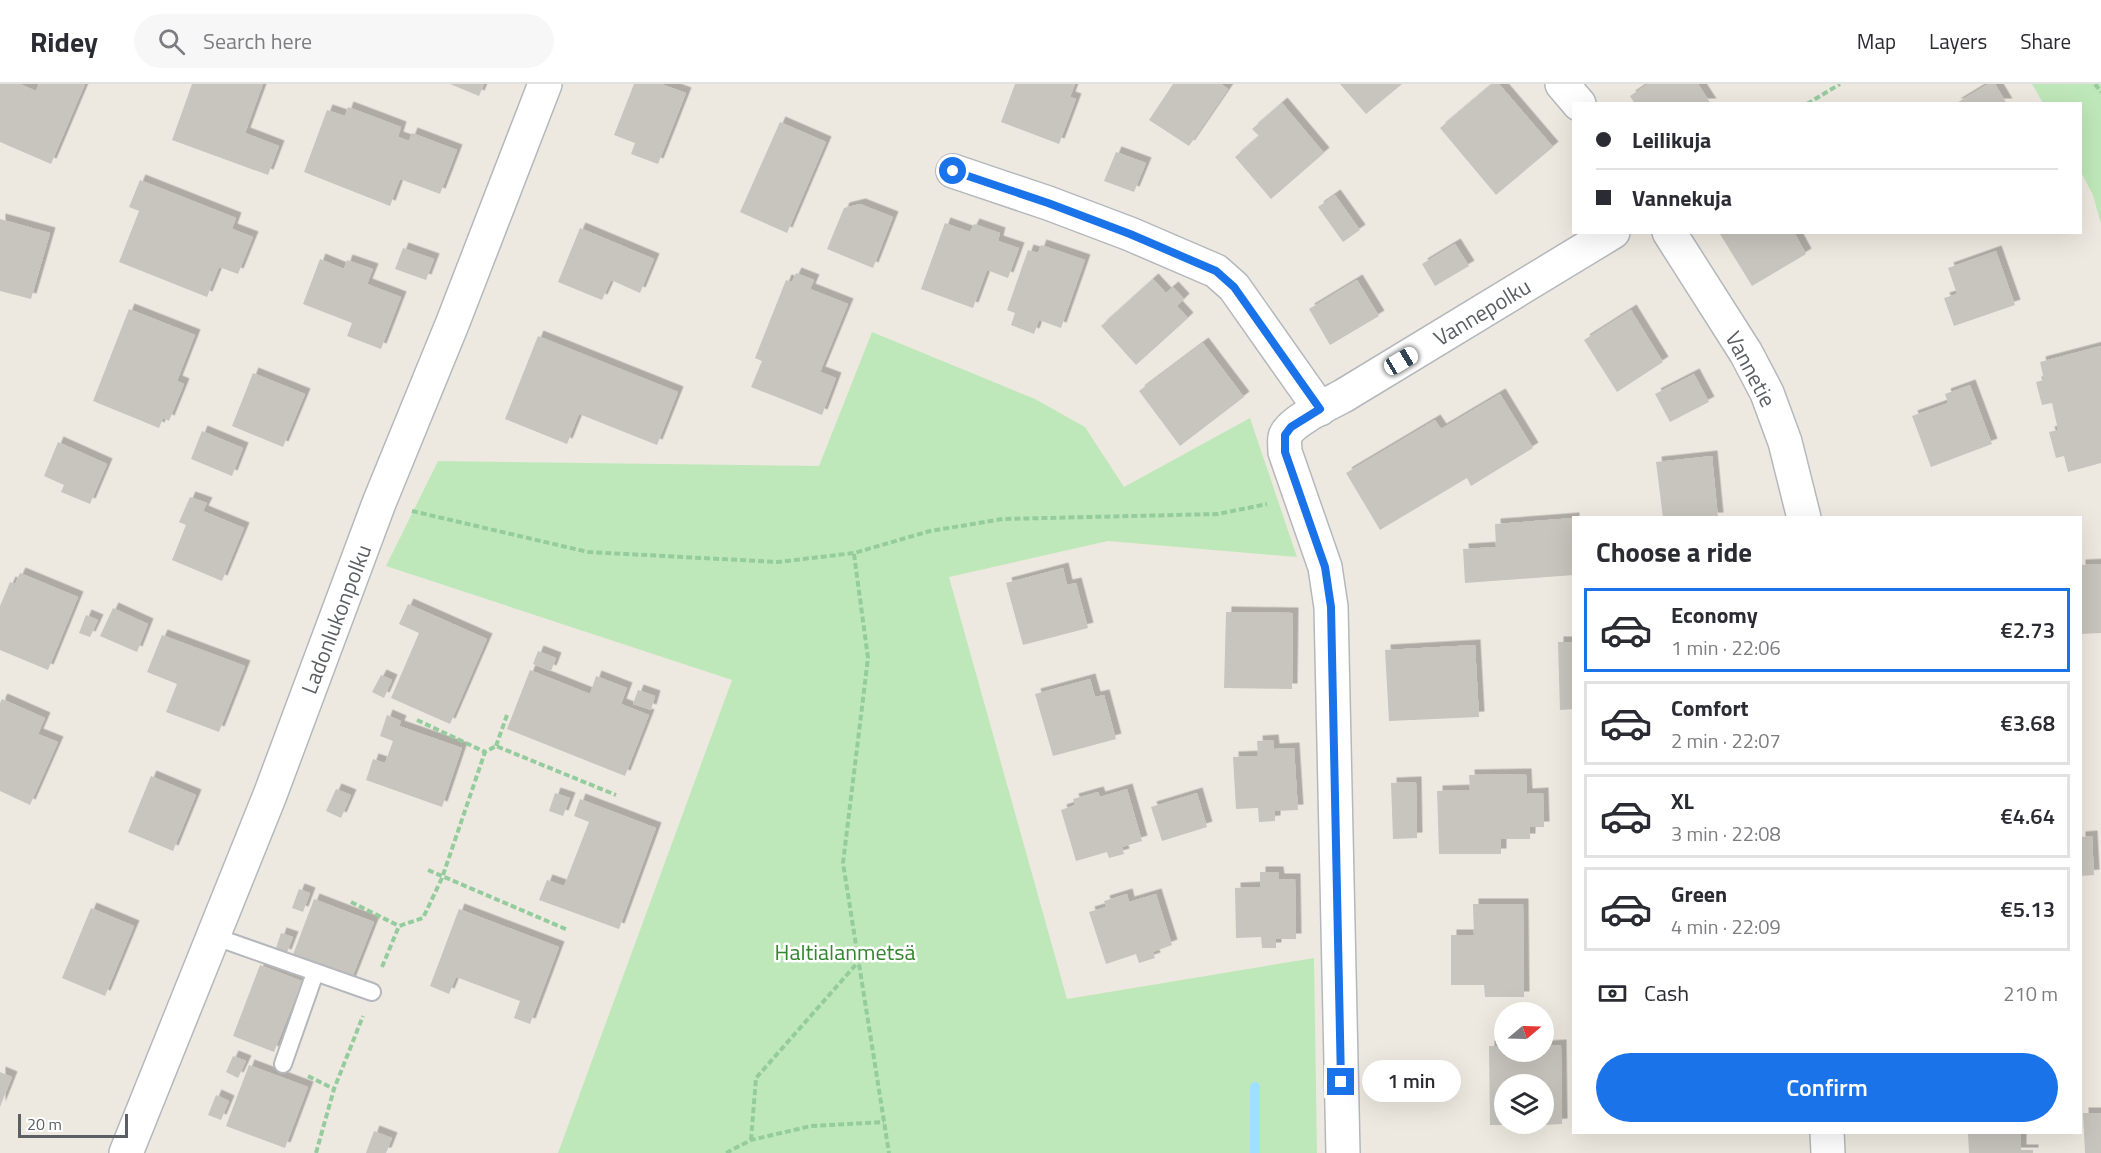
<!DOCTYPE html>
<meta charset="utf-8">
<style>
:root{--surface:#fff;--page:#f7f7f7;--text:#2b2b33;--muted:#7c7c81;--line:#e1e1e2;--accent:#1a73e8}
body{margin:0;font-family:"Titillium Web",sans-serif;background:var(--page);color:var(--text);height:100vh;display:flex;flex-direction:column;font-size:22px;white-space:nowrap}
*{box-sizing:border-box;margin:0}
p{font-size:20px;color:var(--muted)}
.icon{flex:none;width:33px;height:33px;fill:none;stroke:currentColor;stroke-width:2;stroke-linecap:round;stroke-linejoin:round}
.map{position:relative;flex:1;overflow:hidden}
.details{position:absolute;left:1572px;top:432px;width:510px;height:618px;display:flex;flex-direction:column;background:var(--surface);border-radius:0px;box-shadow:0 6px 24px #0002}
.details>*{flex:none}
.guide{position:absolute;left:1572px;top:18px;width:510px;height:132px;border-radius:0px;box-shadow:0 6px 24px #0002;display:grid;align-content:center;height:132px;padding:0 24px;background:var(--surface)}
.needle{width:39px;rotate:71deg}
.buttons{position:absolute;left:1494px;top:918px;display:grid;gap:12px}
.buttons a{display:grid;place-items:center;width:60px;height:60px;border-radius:50%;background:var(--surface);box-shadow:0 6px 24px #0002;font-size:30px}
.scale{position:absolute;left:18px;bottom:15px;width:110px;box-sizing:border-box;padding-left:6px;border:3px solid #595f63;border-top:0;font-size:16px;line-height:21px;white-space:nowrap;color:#595f63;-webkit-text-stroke:4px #fff;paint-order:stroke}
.end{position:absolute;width:27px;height:27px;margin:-14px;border:8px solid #1a73e8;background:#fff;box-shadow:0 0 0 3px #fff}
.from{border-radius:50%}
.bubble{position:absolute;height:42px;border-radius:21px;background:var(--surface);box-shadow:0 6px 24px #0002;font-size:20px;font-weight:600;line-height:42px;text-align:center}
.car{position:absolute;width:18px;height:36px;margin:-18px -9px;border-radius:8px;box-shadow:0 0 4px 2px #0007;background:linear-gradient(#fff 24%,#345 0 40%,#fff 0 76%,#345 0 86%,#fff 0)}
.guide b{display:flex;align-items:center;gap:21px;height:57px;font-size:22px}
.guide b+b{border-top:2px solid var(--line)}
.guide i{width:15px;height:15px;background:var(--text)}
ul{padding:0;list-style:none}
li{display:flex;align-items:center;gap:18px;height:84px;margin:0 12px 9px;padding:0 12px;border:3px solid var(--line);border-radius:0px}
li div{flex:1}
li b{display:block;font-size:22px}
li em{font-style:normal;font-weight:600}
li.selected{border-color:var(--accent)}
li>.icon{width:54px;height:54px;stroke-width:1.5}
h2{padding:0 24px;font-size:27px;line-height:72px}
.pay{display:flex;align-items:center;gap:15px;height:66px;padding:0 24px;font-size:22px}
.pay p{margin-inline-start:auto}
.cta{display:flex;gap:12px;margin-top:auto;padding:12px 24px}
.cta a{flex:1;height:69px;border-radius:36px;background:var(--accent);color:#fff;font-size:24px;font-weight:600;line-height:69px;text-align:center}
header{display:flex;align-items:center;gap:36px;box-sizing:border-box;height:84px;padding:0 30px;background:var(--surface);border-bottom:2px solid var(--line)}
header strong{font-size:28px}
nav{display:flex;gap:33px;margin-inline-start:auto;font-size:21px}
.search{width:420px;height:54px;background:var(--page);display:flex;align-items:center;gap:15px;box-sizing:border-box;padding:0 21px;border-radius:33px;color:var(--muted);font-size:22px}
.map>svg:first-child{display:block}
</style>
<header>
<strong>Ridey</strong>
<div class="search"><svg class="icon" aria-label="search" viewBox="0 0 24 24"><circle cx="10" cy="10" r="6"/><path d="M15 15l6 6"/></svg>Search here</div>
<nav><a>Map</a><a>Layers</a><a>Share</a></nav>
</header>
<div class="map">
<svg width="2101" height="1069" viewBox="0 0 2101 1069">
<defs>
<filter id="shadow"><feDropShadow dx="5.5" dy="-5.5" stdDeviation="0" flood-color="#0004"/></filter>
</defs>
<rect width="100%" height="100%" fill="#eee9e0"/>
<g fill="#bfe8ba">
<path d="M2032 0H2101V140L2093 111 2081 88 2080 20 2043 19Z"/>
<path d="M872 248 1035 315 1085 343 1124 403 1250 334 1297 473 1108 457 949 493 1067 915 1314 874 1317 1069H558L732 596 386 482 438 377 819 382Z"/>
</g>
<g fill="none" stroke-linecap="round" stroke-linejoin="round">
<path stroke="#9fdfff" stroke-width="10" d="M1255 1003V1069"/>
</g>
<g fill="#c8c4be" filter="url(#shadow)">
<path d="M0 0H20L36 7 39 0H85L51 80 0 58Z"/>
<path d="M192 0H263L245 49 279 62 268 91 172 56Z"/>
<path d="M450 0H484L479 12Z"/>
<path d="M634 0H661L686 9 658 80 631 70 635 59 614 51Z"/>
<path d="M1015 0H1075L1070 13 1076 15 1059 60 1001 38Z"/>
<path d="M1173 0H1221L1228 5 1189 62 1149 36Z"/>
<path d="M1340 0H1402L1366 30Z"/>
<path d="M1492 0H1499L1553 63 1496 111 1440 44Z"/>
<path d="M1648 0H1698L1711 20H1635L1630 12Z"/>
<path d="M1988 0H1995L2007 20H1955Z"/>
<path d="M1282 19 1324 69 1271 115 1235 73 1259 52 1252 45Z"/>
<path d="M348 23 401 43 398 53 409 57 412 49 457 66 440 110 400 95 390 122 304 88 327 26 345 32Z"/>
<path d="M780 38 826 58 787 149 740 128Z"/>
<path d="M1116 68 1146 79 1134 108 1104 97Z"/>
<path d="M140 96 236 134 232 145 253 153 238 190 219 183 207 213 119 178 139 127 129 123Z"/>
<path d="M1335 111 1360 146 1343 158 1318 123Z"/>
<path d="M860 120 893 133 873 184 827 165 844 124Z"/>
<path d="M0 135 50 149 31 215 0 207Z"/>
<path d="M945 139 970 148 974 140 1000 149 998 157 1019 164 1008 194 987 186 973 224 921 205Z"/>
<path d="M580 144 654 175 640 209 611 196 602 216 558 198Z"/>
<path d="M1723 148H1794L1806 170 1752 202 1720 150Z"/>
<path d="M1455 160 1469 182 1435 202 1422 180Z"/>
<path d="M1041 161 1085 176 1061 244 1039 236 1034 250 1011 241 1015 229 1007 226 1028 166 1038 169Z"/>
<path d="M403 164 434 175 426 196 395 185Z"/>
<path d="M1996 167 2015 221 1954 242 1944 214 1957 210 1948 184Z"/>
<path d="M320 175 344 185 347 176 373 185 367 200 401 213 381 265 347 252 352 239 303 220Z"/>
<path d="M796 189 814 196 810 205 848 220 820 288 836 294 822 331 751 303 762 277 755 274 786 196 792 198Z"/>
<path d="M1153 195 1166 209 1173 203 1184 215 1177 222 1188 234 1136 281 1101 242Z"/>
<path d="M1357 196 1379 232 1330 261 1309 225Z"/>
<path d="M129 225 195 251 177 297 184 300 169 337 163 334 159 344 93 317Z"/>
<path d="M1631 226 1663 278 1617 308 1584 256Z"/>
<path d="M538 252 678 308 657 361 579 330 567 360 505 335Z"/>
<path d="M1203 259 1244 313 1180 362 1139 307Z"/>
<path d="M2101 262V379L2068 388 2064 372 2056 374 2049 348 2058 346 2052 319 2042 321 2036 298 2044 296 2040 278Z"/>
<path d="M253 289 305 310 283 363 232 342Z"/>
<path d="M1694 290 1709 318 1670 338 1655 310Z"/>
<path d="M1970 301 1992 360 1931 383 1912 332 1948 319 1945 310Z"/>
<path d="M1500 310 1533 364 1471 402 1467 394 1380 446 1346 389 1435 336 1441 345Z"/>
<path d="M202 347 243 364 232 392 191 375Z"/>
<path d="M58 358 107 380 90 420 61 408 64 401 44 392Z"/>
<path d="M1712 372 1718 434H1663L1656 378Z"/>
<path d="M190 413 207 419 203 427 244 444 222 497 172 476 186 441 179 438Z"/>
<path d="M1574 434V491L1465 499 1463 465 1496 463 1495 440Z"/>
<path d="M2101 480V549L2080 550V481Z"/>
<path d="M1063 484 1067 501 1076 499 1088 544 1023 561 1006 499Z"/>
<path d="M20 489 78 513 48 586 0 566V522L10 498 15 500Z"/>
<path d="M408 520 487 555 450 640 391 614 419 549 399 540Z"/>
<path d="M113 524 148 540 137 568 100 552Z"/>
<path d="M1226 528 1293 529 1292 605 1224 604Z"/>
<path d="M86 531 98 536 90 553 79 549Z"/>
<path d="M162 551 245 582 219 648 166 628 177 600 147 588Z"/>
<path d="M1558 558H1574V625L1560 626Z"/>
<path d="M1475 561 1479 633 1389 637 1385 566Z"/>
<path d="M538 567 556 574 551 587 533 580Z"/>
<path d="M530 586 590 610 596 592 627 604 621 620 649 631 625 692 507 645Z"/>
<path d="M381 591 392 596 384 614 372 608Z"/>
<path d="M1090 595 1095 613 1104 611 1116 655 1053 672 1035 610Z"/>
<path d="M638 606 655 612 651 626 633 620Z"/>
<path d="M2 615 45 634 38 650 58 658 30 721 0 707V619Z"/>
<path d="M387 631 401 637 399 642 462 664 442 723 366 696 373 675 385 679 393 657 380 652Z"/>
<path d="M1273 656 1274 665 1294 664 1298 726 1275 727V737L1259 738 1258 724 1236 725 1233 673 1258 672 1257 657Z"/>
<path d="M1526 690 1527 710 1543 709 1544 743H1530V755H1501V770H1439L1437 707 1470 706 1469 691Z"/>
<path d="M151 692 196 711 173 767 128 748Z"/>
<path d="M1416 698 1417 754 1393 755 1391 699Z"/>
<path d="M336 705 351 711 341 734 326 727Z"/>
<path d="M1127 705 1142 757 1122 763 1124 770 1109 774 1107 768 1076 777 1061 726 1075 721 1073 715 1098 708 1100 713Z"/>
<path d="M555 709 570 714 563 732 549 727Z"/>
<path d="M1197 709 1207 743 1162 757 1151 723Z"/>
<path d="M580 715 656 744 619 845 539 816 547 796 564 802 589 738 574 732Z"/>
<path d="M2092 752 2094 791 2080 792V753Z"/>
<path d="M1260 788H1278L1279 795H1295L1296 855H1276V864H1262L1261 853 1236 854 1235 804 1260 803Z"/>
<path d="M299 805 310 809 303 828 292 824Z"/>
<path d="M1127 810 1129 818 1156 810 1172 861 1153 868 1155 874 1139 879 1136 870 1106 880 1089 828 1106 823 1104 817Z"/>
<path d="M314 815 374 838 350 899 291 876Z"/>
<path d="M1473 820H1523L1524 913H1485L1484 901H1451V851H1474Z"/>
<path d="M91 824 134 842 105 912 62 894Z"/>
<path d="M459 825 559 863 530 940 514 934 520 917 456 893 449 910 430 902Z"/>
<path d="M281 849 293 853 286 871 275 867Z"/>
<path d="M260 881 302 897 274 968 233 952Z"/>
<path d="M1561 961 1562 1040 1544 1041V1000H1504V1041H1490L1489 962H1504V968H1544V962Z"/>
<path d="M233 972 246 977 238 994 226 988Z"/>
<path d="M249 981 308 1003 285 1064 226 1042Z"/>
<path d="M0 988 12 993 0 1023Z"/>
<path d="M216 1011 229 1017 221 1036 208 1031Z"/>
<path d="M2083 1029H2101V1069H2085Z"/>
<path d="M374 1047 392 1054 386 1069H366Z"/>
<path d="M2021 1048V1066H2033V1069H1969L1968 1050Z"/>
</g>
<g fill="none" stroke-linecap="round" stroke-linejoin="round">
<g stroke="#b4b8bd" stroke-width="20">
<g id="lane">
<path d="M213 852 372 908"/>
<path d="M283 980 315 889"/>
</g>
</g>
<g stroke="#b4b8bd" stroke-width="36">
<g id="street">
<path d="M1562 0 1579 20"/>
<path d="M953 87 1048 119 1130 150 1216 187 1234 203 1320 325"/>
<path d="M1669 148 1746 269 1767 309 1785 358 1804 434"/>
<path d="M1827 1048 1828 1069"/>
<path d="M126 1069 270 711 379 419 453 238 545 0"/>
<path d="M1343 1069 1331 523 1325 483 1285 368C1285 363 1284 357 1285 353 1287 339 1330 319 1343 312L1613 148"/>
</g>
</g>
<g stroke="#95cc9e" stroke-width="4" stroke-dasharray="6 3" stroke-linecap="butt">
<path d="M2095 0 2101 8"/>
<path d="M1807 20 1840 0"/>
<path d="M412 427 588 468 778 478 854 469 930 447 1003 435 1218 430 1267 420"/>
<path d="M854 470 868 574 843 779 889 1069"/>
<path d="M417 636 485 668"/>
<path d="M496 662 507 631"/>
<path d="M428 786 568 846"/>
<path d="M351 818 399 842"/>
<path d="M382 883 399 842 423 834 442 794 485 668 496 662 616 711"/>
<path d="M308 992 334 1005"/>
<path d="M751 1056 756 994 859 877"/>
<path d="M316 1069 334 1005 363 932"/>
<path d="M726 1069 751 1056 811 1042 884 1038"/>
</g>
<use href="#lane" stroke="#fff" stroke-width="16"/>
<use href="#street" stroke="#fff" stroke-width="33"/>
</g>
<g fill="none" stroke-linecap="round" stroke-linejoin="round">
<path stroke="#1a73e8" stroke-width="8" d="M953 87 1048 119 1130 150 1216 187 1234 203 1320 325 1291 343 1285 351V368L1325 483 1331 523 1341 998"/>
</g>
<g text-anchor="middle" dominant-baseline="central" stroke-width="5" stroke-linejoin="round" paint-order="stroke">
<g font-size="22" fill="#595f63" stroke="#fff">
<text transform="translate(1482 228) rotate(-31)">Vannepolku</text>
<text transform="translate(1751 285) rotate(62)">Vannetie</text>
<text transform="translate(336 535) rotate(-69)">Ladonlukonpolku</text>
</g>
<g font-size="22" fill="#33862e" stroke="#fff">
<text x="845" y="868">Haltialanmetsä</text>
</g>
</g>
</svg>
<div class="buttons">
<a><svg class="needle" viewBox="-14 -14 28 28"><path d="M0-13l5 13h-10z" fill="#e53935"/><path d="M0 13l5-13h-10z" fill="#7c7c81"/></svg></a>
<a><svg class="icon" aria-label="layers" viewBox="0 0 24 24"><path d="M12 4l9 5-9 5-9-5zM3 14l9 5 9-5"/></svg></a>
</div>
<div class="scale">20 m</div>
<i class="end from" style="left:953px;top:87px"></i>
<i class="end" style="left:1341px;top:998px"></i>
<div class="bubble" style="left:1362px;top:976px;width:99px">1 min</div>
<i class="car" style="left:1401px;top:277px;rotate:59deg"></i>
<div class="guide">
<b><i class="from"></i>Leilikuja</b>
<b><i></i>Vannekuja</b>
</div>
<section class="details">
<h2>Choose a ride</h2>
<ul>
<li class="selected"><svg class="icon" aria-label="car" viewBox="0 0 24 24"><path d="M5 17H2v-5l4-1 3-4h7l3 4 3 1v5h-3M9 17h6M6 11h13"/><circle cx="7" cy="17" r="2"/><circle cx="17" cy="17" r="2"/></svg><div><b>Economy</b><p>1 min · 22:06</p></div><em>€2.73</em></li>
<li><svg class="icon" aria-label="car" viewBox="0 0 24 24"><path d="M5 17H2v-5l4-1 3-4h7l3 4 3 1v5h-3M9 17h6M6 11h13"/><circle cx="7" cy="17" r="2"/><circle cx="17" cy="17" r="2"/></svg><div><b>Comfort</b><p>2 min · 22:07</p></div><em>€3.68</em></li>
<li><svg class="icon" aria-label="car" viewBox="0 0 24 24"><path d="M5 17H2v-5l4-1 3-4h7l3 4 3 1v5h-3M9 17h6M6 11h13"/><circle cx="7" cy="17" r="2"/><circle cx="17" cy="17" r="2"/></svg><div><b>XL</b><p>3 min · 22:08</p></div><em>€4.64</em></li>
<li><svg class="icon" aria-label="car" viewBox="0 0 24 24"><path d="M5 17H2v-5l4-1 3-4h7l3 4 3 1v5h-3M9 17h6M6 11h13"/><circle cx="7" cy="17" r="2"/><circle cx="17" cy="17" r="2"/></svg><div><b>Green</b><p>4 min · 22:09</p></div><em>€5.13</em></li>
</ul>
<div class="pay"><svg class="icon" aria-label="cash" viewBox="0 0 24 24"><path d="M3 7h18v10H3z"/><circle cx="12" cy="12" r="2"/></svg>Cash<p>210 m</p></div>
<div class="cta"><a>Confirm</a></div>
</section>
</div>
